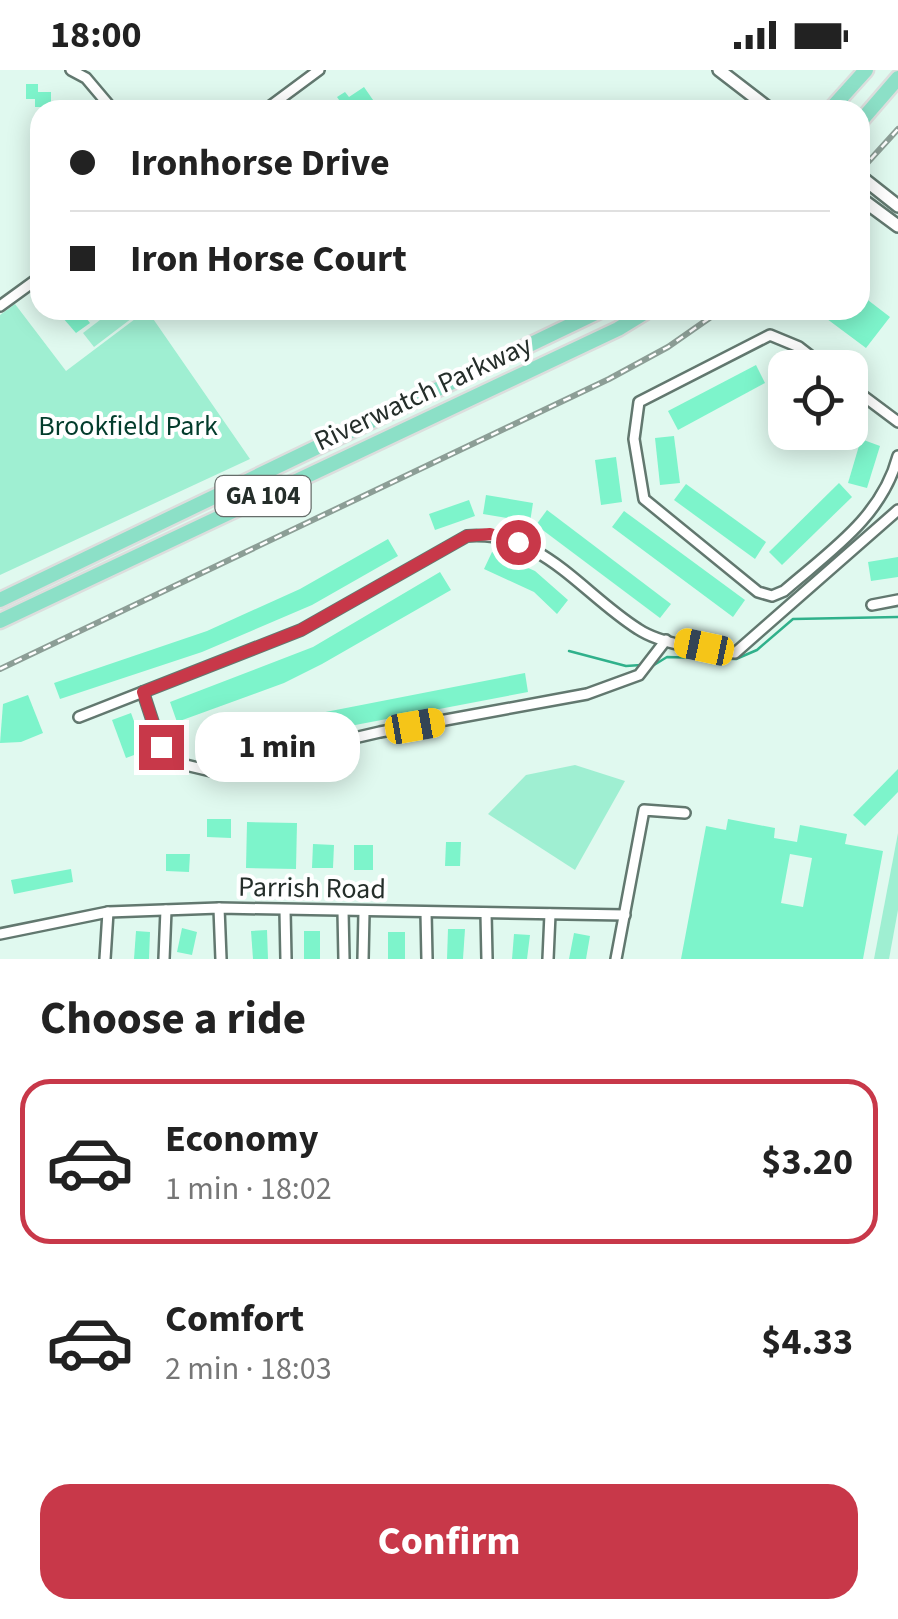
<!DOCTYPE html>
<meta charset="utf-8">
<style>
:root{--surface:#fff;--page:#f6f6f6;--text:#222;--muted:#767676;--line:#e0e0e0;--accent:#c83849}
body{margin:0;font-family:"Source Sans 3",sans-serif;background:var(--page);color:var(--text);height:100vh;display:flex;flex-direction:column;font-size:38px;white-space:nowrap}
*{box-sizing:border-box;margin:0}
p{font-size:32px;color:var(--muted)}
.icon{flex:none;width:55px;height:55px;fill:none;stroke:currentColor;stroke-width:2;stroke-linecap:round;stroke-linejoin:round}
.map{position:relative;height:889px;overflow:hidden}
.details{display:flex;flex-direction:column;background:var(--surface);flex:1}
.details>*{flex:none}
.banner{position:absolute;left:30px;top:30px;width:840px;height:220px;border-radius:30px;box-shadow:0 5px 25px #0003;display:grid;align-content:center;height:220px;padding:0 40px;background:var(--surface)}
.fabs{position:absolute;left:768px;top:280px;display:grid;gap:20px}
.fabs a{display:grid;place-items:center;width:100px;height:100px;border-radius:20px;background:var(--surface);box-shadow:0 5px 25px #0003;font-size:50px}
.end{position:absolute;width:45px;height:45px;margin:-22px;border:12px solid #c83849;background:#fff;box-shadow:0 0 0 5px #fff}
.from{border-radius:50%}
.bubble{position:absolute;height:70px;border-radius:30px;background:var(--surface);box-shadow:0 5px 25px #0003;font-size:32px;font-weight:700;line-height:70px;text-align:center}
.car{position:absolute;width:30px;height:60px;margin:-30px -15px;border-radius:12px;box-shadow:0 0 8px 2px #0007;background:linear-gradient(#f5c518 24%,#345 0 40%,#f5c518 0 76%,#345 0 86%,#f5c518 0)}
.banner b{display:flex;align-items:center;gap:35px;height:95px;font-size:38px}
.banner b+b{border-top:2px solid var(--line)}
.banner i{width:25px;height:25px;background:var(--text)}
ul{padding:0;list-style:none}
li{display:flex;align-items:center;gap:30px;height:165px;margin:0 20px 15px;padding:0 20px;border:5px solid transparent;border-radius:30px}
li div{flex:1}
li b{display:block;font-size:38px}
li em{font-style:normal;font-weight:700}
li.active{border-color:var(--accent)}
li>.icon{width:90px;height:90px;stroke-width:1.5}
h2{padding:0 40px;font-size:45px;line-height:120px}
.cta{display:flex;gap:20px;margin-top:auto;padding:20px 40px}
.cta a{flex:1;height:115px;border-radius:30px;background:var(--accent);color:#fff;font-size:40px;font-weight:700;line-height:115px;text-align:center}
.status{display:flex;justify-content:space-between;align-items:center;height:70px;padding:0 50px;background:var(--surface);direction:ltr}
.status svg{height:28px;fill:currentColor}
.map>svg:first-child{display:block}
</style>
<div class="status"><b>18:00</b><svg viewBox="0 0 49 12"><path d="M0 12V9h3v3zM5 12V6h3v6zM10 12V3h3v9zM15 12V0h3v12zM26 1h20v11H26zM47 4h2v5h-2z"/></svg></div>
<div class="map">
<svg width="898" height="889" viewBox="0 0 898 889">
<rect width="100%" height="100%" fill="#e0f9ef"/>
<g fill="#9fefd2">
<path d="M15 234 66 301 147 240 250 389 0 505V245Z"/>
<path d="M113 240H132L136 245 94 277 83 263Z"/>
<path d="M575 695 625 711 575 800 488 744 526 705Z"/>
<path d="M898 763V840L889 889H874Z"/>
</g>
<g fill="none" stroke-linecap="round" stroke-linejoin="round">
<g stroke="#30b18b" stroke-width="2.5">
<path d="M569 581 626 596 641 595"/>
<path d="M654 595 667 587 736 589 757 580 793 549 898 547"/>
</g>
</g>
<g fill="#7df4cb" fill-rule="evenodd">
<path d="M26 14H38V22H51V37H35V29H26Z"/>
<path d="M364 17 380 40H346L337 27 345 22 349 27Z"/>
<path d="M860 224 890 247 866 278 815 240H860Z"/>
<path d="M56 240H80L90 253 76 263Z"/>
<path d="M756 295 765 313 678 360 668 341Z"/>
<path d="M674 366 680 413 660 415 655 368Z"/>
<path d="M861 369 880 376 867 418 848 413Z"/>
<path d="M616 387 622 432 601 435 595 390Z"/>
<path d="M839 413 852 427 782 495 769 482Z"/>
<path d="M686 414 766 472 755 489 674 430Z"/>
<path d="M486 425 533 433 530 452 483 444Z"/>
<path d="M469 430 475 446 435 460 429 444Z"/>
<path d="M547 440 671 534 660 548 536 455Z"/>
<path d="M624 441 745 530 733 547 612 457Z"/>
<path d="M388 469 398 486 312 535 202 582 60 629 54 613 207 561 300 519Z"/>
<path d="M492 482 535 501 568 530 557 544 534 522 484 499Z"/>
<path d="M898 487V507L871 511 868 492Z"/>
<path d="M440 502 451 520 322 594 284 613 177 652 170 632 313 577Z"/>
<path d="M525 603 528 622 308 664 305 646Z"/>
<path d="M28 625 43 663 21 672 0 673 3 634Z"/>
<path d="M131 643 145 681 126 688 112 650Z"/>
<path d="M898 699V722L865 756 853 745Z"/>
<path d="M207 749H231V768L207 767Z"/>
<path d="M728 749 775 758 774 768 797 772 800 755 847 764 845 774 883 781 863 889H681L706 756 726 760ZM790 784 812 788 803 837 781 833Z"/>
<path d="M247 752 297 753 296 799 246 798Z"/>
<path d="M446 772H461L460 796H445Z"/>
<path d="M313 774 334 775 333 798H312Z"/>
<rect x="354" y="775" width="19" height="25"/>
<path d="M166 784H190L189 802 166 801Z"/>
<path d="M71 799 73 812 14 824 11 810Z"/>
<path d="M182 858 197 862 192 885 177 882Z"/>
<path d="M448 859H465L463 889H447Z"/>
<path d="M267 860 268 889H253L251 861Z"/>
<path d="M136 861 150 862 149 889H134Z"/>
<rect x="304" y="861" width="16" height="28"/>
<rect x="388" y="862" width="17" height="27"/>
<path d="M574 863 590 866 586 889H569Z"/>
<path d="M514 864 530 865 527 889H512Z"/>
</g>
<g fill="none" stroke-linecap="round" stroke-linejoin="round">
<g stroke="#62786f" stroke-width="14">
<g id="minor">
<path d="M71 0 86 8 113 40"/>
<path d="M265 40 319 0"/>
<path d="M0 236 40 207"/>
<path d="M826 298 799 277 770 265 639 332 634 369 644 429 758 522 772 526 784 521C830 481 882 447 898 386"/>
<path d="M850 316 898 352"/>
<path d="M872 535 898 530"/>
<path d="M143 622 161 677 173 692 211 701 380 662 587 624 639 605 666 570"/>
<path d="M79 647 301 560 467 466C542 460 581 523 638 559 662 575 707 580 735 583L898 440"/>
<path d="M219 838 221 889"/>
<path d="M285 840 286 889"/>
<path d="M343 841 344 889"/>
<path d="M426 842 427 889"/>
<path d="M486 843 487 889"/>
<path d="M0 864 108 842 219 838 625 845"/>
<path d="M105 889 108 842"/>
<path d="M164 889 166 840"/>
<path d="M363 889 364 842"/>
<path d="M548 889 550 844"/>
<path d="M616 889 644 740 685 743"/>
</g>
</g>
<g stroke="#62786f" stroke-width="16">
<g id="tertiary">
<path d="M719 0 771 40"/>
<path d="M860 106 898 136"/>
<path d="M860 128 898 156"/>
</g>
</g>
<g stroke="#dcdedd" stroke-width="19">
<g id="primary">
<path d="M830 40 866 0"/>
<path d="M860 52 898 8"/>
<path d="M0 530 602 240"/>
<path d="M0 551 618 259 649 240"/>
</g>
</g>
<use href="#minor" stroke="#fff" stroke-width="9"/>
<use href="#tertiary" stroke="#fff" stroke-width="11"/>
<use href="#primary" stroke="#8ce0c7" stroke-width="14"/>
<g stroke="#8c9e96" stroke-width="6">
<g id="rail">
<path d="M860 101 898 59"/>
<path d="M0 599 609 309 668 277 721 240"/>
</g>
</g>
<use href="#rail" stroke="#fff" stroke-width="2.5" stroke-dasharray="8" stroke-linecap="butt"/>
</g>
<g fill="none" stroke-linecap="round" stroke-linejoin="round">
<path stroke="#c83849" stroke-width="12" d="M161 677 143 622 301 560 467 466 490 464 518 472"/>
</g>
<g text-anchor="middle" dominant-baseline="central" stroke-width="8" stroke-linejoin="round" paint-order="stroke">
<rect fill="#fff" stroke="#666d6a" stroke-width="2.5" x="215.5" y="406" width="95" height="40" rx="8"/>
<g font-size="25" font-weight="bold" fill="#252e2a">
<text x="263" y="426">GA 104</text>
</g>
<g font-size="28" fill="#252e2a" stroke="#fff">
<text transform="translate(423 323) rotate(-25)">Riverwatch Parkway</text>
<text transform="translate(312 818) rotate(1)">Parrish Road</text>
</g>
<g font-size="28" fill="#033c2c" stroke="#fff">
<text x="128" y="356">Brookfield Park</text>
</g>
</g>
</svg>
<div class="fabs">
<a><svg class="icon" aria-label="locate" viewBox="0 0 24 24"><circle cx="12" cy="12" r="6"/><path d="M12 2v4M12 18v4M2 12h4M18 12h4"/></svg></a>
</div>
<i class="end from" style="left:518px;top:472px"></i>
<i class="end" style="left:161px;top:677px"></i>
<div class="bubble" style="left:195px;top:642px;width:165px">1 min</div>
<i class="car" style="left:704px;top:577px;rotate:282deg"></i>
<i class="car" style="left:415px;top:656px;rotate:80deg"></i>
<div class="banner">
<b><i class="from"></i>Ironhorse Drive</b>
<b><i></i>Iron Horse Court</b>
</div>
</div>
<section class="details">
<h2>Choose a ride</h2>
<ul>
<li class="active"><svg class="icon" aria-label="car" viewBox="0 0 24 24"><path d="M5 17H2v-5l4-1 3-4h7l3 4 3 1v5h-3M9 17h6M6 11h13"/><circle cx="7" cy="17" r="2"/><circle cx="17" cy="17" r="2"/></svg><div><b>Economy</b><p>1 min · 18:02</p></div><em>$3.20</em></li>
<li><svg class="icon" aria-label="car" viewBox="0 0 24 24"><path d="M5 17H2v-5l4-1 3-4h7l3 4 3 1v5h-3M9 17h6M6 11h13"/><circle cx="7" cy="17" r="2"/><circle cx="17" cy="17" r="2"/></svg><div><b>Comfort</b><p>2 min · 18:03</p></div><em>$4.33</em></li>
</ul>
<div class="cta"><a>Confirm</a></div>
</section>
